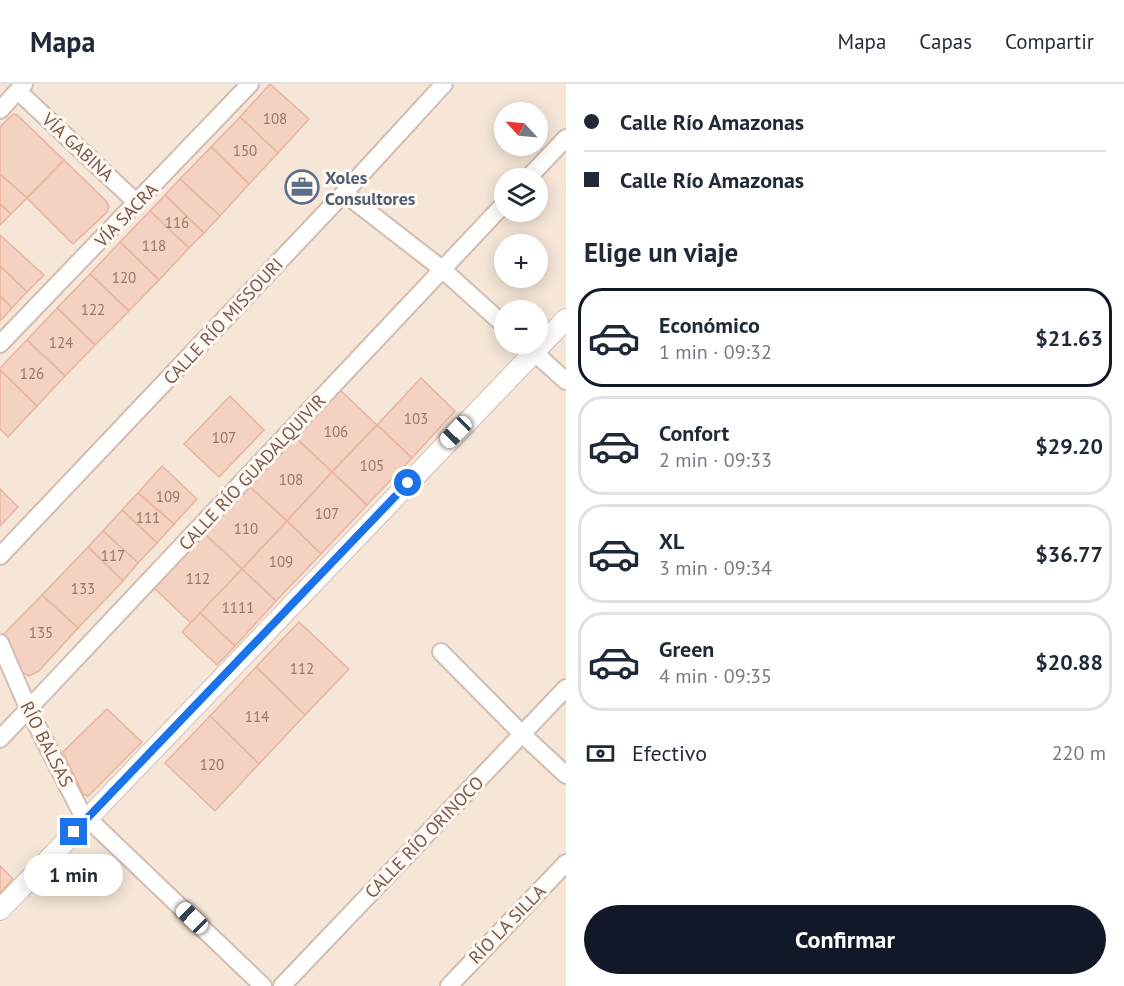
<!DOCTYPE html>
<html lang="es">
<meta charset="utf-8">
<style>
:root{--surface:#fff;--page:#f2f2f3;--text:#1f2937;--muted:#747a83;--line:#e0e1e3;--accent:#111827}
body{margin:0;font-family:"PT Sans",sans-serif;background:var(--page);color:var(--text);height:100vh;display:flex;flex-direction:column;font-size:22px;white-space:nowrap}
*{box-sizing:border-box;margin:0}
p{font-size:20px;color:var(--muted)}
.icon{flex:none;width:33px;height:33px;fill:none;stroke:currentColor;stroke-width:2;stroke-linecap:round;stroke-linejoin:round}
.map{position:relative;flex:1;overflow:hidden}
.side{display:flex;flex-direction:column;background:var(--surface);width:558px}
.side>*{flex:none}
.top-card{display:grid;align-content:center;height:132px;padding:0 18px;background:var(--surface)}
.needle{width:39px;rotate:296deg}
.tools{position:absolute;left:494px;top:18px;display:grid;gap:12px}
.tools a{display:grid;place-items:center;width:54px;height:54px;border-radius:50%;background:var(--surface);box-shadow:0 3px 15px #0003;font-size:30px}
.end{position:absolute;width:27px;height:27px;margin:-14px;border:8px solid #1a73e8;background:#fff;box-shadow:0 0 0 3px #fff}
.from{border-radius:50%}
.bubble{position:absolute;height:42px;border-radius:21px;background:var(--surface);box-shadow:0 3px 15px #0003;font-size:20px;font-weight:700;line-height:42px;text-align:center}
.car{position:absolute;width:18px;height:36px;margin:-18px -9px;border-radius:8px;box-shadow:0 0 4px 2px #0007;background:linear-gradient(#fff 24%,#345 0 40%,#fff 0 76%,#345 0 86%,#fff 0)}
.top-card b{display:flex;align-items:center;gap:21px;height:57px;font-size:22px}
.top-card b+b{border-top:2px solid var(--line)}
.top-card i{width:15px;height:15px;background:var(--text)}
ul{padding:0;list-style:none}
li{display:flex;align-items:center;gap:18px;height:99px;margin:0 12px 9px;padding:0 6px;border:3px solid var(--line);border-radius:24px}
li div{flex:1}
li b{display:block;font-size:22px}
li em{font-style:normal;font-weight:700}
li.selected{border-color:var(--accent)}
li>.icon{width:54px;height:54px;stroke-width:1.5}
h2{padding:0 18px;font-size:27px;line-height:72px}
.pay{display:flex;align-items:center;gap:15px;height:66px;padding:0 18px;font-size:22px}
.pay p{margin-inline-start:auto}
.button{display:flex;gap:12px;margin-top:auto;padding:12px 18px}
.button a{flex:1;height:69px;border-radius:36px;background:var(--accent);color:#fff;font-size:24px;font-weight:700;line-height:69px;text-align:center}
header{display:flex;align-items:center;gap:36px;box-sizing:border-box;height:84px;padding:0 30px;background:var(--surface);border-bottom:2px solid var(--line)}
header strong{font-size:28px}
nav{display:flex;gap:33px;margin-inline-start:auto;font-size:21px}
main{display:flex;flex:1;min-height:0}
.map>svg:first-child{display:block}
</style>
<header>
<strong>Mapa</strong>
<nav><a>Mapa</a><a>Capas</a><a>Compartir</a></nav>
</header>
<main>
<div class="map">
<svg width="566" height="902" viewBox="0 0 566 902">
<rect width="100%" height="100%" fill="#fdf4ea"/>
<path fill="#f5e6d8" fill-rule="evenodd" d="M0 0H566V902H0ZM504 28H537V62H504ZM504 94H537V128H504ZM504 160H537V194H504ZM504 226H537V260H504Z"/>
<g fill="#f4d1c1" stroke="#e7b5a0" stroke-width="1.5">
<path d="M270 0 309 35 278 69 240 33Z"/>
<path d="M13 30 17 31 64 76 27 114 0 90V43Z"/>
<path d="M240 33 278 69 249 100 211 63Z"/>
<path d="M211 63 249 100 220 132 180 95Z"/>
<path d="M64 76 106 117 109 122 107 128 73 160 27 114Z"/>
<path d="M0 90 27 114 11 130 0 120Z"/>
<path d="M180 95 220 132 204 149 165 111Z"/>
<path d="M165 111 204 149 189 164 150 127Z"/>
<path d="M0 120 11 130 0 141Z"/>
<path d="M150 127 189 164 159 196 120 158Z"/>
<path d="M0 151 44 191 27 208 0 182Z"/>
<path d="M120 158 159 196 129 227 90 190Z"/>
<path d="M0 182 27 208 12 224 0 212Z"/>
<path d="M90 190 129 227 95 261 57 224Z"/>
<path d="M0 212 12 224 0 237Z"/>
<path d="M57 224 95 261 65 292 27 256Z"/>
<path d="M27 256 65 292 37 322 0 286V284Z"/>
<path d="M0 286 37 322 8 353 0 345Z"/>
<path d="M421 294 455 327 412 374 377 341Z"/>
<path d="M340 306 377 341 332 388 295 353Z"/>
<path d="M230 312 264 346 219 393 184 360Z"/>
<path d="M377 341 412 374 367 421 332 388Z"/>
<path d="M295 353 332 388 287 437 249 402Z"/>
<path d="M162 382 197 415 174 440 138 409Z"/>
<path d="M332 388 367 421 321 470 287 437Z"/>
<path d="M249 402 287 437 242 485 205 450Z"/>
<path d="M0 405 18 423 0 442Z"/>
<path d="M138 409 174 440 157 459 122 426Z"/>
<path d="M122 426 157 459 138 479 103 447Z"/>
<path d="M287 437 321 470 276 517 242 485Z"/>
<path d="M103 447 138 479 123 497 88 463Z"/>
<path d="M205 450 242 485 191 539 154 504Z"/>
<path d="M88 463 123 497 78 544 42 511Z"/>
<path d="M242 485 276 517 235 562 200 529Z"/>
<path d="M42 511 78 544 39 587 29 592 18 586 3 551Z"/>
<path d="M200 529 235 562 217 581 182 548Z"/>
<path d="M299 538 349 585 305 631 256 583Z"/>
<path d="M256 583 305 631 259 680 210 632Z"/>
<path d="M107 625 142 658 88 712 83 710 63 668Z"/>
<path d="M210 632 259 680 215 727 165 679Z"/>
<path d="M0 782 13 795 0 809Z"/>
</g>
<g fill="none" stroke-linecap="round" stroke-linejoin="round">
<g stroke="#d3bdb1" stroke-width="20">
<g id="minor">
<path d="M18 7 137 119"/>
<path d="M0 26 24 0"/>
<path d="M528 94 566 54"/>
<path d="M344 109 442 185 504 241"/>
<path d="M0 260 250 0"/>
<path d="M525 260 566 297"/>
<path d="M0 472 344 109 444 0"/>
<path d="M0 559 29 626 81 728 263 902"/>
<path d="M441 568 522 650 566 691"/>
<path d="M0 655 504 120"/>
<path d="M282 902 566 604"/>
<path d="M449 902 566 779"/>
</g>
</g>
<g stroke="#d3bdb1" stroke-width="22">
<path id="tertiary" d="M0 826 566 235"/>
</g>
<use href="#minor" stroke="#fff" stroke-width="16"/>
<use href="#tertiary" stroke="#fff" stroke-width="20"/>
</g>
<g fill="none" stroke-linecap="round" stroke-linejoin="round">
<path stroke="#1a73e8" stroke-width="8" d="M74 748 408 399"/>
</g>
<defs>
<g id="office-ring" transform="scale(1.725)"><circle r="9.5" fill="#fff9f2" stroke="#5c6f8a" stroke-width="1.5"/><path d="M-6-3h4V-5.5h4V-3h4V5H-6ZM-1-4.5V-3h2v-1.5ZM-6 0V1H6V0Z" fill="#5c6f8a"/></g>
</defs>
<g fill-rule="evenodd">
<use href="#office-ring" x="302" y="103"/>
</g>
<g text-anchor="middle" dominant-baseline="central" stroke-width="6" stroke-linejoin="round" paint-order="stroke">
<g font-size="15" fill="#987668">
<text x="275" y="34">108</text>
<text x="245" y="66">150</text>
<text x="177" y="138">116</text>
<text x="154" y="161">118</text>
<text x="124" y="193">120</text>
<text x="93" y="225">122</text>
<text x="61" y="258">124</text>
<text x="32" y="289">126</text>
<text x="416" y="334">103</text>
<text x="336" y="347">106</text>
<text x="224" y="353">107</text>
<text x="372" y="381">105</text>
<text x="291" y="395">108</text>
<text x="168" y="412">109</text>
<text x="327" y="429">107</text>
<text x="148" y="433">111</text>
<text x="246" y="444">110</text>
<text x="113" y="471">117</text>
<text x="281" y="477">109</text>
<text x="198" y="494">112</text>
<text x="83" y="504">133</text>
<text x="238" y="523">1111</text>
<text x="41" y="548">135</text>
<text x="302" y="584">112</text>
<text x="257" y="632">114</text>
<text x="212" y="680">120</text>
</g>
<g font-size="18" fill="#7a584b" stroke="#fff9f2">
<text transform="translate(78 63) rotate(43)">VÍA GABINA</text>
<text transform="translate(126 131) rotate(-46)">VÍA SACRA</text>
<text transform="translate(223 237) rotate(-47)">CALLE RÍO MISSOURI</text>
<text transform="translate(252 388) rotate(-47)">CALLE RÍO GUADALQUIVIR</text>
<text transform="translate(47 660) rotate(63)">RÍO BALSAS</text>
<text transform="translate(424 753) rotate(-46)">CALLE RÍO ORINOCO</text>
<text transform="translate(507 840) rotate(-46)">RÍO LA SILLA</text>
</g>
<g font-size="18" font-weight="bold" fill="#4e5e75" stroke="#fff9f2" text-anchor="start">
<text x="325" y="93">Xoles<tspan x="325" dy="21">Consultores</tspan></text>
</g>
</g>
</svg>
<div class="tools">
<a><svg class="needle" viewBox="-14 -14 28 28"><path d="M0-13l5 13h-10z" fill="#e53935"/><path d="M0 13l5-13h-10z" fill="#747a83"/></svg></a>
<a><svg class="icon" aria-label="layers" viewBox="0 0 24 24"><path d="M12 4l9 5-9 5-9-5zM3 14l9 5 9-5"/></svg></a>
<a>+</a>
<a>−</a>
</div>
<i class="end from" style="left:408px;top:399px"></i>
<i class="end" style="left:74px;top:748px"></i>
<div class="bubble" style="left:24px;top:770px;width:99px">1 min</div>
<i class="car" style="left:456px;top:348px;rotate:224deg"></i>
<i class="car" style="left:192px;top:834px;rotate:314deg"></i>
</div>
<section class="side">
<div class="top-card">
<b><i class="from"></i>Calle Río Amazonas</b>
<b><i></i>Calle Río Amazonas</b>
</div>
<h2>Elige un viaje</h2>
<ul>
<li class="selected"><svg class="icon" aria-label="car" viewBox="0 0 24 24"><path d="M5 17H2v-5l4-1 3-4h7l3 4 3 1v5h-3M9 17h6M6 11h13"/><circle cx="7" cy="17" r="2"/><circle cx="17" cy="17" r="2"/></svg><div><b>Económico</b><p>1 min · 09:32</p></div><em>$21.63</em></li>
<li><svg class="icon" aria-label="car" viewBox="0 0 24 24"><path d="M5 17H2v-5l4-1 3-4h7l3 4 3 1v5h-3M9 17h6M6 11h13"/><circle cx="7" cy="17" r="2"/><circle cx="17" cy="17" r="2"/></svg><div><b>Confort</b><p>2 min · 09:33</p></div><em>$29.20</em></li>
<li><svg class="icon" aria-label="car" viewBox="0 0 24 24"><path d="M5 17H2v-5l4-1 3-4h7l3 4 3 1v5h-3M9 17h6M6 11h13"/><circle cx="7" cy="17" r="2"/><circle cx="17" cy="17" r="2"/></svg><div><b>XL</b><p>3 min · 09:34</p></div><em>$36.77</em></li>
<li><svg class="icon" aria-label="car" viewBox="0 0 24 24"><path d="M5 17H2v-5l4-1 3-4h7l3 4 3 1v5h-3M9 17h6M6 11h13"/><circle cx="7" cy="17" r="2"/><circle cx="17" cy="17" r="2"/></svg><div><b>Green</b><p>4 min · 09:35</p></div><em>$20.88</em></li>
</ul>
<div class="pay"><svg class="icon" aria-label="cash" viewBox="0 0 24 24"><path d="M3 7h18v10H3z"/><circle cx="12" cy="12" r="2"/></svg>Efectivo<p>220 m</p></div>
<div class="button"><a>Confirmar</a></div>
</section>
</main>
